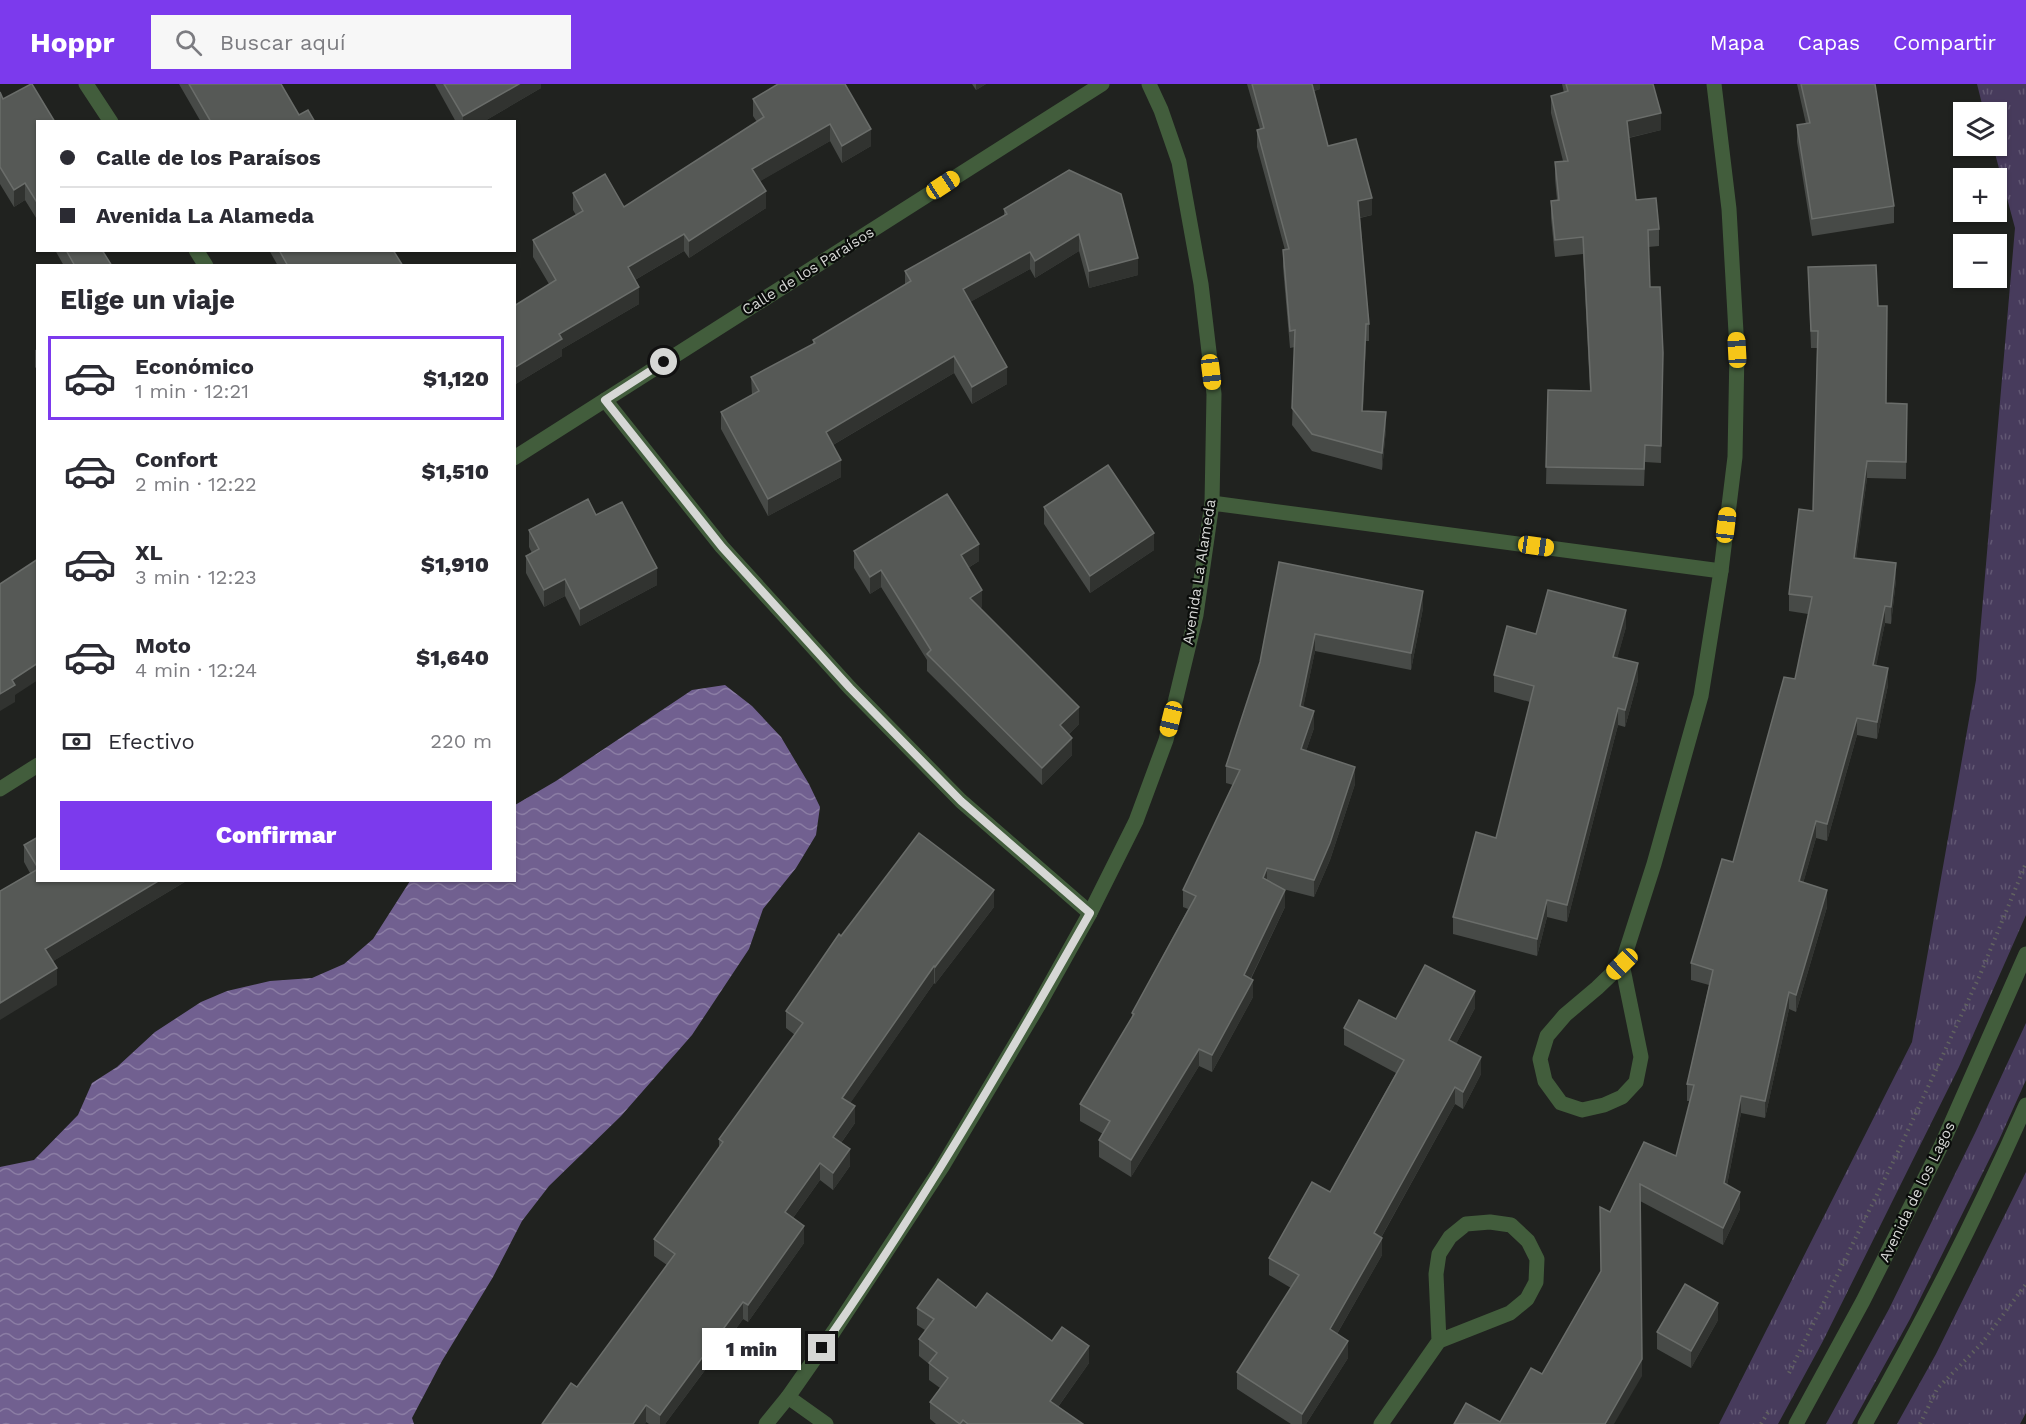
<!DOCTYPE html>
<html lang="es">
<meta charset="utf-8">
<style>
:root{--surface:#fff;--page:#f7f7f7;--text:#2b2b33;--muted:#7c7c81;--line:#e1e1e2;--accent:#7c3aed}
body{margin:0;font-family:"Work Sans",sans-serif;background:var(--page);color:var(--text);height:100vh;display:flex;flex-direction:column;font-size:22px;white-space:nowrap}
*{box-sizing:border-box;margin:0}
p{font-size:20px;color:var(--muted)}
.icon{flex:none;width:33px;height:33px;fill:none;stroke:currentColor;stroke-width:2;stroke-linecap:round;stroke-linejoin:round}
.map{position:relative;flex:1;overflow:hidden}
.details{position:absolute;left:36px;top:180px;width:480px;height:618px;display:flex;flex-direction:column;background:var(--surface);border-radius:0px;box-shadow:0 2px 4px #0004}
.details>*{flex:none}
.guide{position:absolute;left:36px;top:36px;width:480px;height:132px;border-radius:0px;box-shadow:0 2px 4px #0004;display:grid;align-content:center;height:132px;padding:0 24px;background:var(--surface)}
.fabs{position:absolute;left:1953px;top:18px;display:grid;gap:12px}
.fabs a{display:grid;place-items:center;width:54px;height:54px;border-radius:0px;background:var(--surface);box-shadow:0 2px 4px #0004;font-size:30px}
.end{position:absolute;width:27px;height:27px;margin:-14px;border:8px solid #d6d7d5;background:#111;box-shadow:0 0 0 3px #111}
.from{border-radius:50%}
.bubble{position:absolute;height:42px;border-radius:0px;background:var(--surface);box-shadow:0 2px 4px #0004;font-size:20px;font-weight:800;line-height:42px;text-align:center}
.car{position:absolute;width:18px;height:36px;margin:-18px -9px;border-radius:8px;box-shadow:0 0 4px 2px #0007;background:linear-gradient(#f5c518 24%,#345 0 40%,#f5c518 0 76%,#345 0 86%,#f5c518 0)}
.guide b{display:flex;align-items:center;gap:21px;height:57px;font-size:22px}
.guide b+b{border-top:2px solid var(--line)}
.guide i{width:15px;height:15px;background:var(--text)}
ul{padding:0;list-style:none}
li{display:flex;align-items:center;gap:18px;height:84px;margin:0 12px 9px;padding:0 12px;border:3px solid transparent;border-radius:0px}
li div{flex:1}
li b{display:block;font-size:22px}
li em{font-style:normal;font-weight:800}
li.on{border-color:var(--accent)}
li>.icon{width:54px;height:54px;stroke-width:1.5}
h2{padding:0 24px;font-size:27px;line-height:72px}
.pay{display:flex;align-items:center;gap:15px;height:66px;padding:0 24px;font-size:22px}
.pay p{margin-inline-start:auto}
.cta{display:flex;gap:12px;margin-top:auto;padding:12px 24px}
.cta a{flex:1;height:69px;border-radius:0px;background:var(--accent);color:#fff;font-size:24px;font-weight:800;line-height:69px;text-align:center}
header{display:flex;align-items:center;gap:36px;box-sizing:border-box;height:84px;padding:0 30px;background:var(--accent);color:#fff}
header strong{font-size:28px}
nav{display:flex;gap:33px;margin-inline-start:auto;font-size:21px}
.search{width:420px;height:54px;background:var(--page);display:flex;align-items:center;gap:15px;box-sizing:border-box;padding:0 21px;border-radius:0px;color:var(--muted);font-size:22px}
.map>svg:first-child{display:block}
</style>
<header>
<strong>Hoppr</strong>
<div class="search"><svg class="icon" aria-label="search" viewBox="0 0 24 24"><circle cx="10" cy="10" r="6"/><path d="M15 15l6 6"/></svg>Buscar aquí</div>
<nav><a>Mapa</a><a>Capas</a><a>Compartir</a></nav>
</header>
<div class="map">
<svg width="2026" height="1340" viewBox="0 0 2026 1340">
<defs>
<pattern id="grass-tufts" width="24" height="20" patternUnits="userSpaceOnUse" patternTransform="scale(1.5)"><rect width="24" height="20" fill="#473b5c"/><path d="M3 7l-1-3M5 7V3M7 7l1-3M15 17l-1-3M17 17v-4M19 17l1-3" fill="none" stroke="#615772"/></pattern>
<pattern id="water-waves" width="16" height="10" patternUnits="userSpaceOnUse" patternTransform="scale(1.5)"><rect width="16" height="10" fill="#716090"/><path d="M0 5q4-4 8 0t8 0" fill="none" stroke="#8b7da4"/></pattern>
</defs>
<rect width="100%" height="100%" fill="#20221f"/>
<g fill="url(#grass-tufts)">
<path d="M1977 0H2026V831L1959 983 1823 1257 1778 1340H1719L1912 958 1976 596 2015 144 1993 62H1996V28H1984Z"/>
<path d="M2026 939V996L1999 1056 1910 1235 1852 1340H1826L1889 1225 1976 1047Z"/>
<path d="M2026 1088V1329L2020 1340H1897L1936 1270Z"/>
</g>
<path fill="url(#water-waves)" d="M725 601 752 622 781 653 809 700 820 723 816 751 796 784 763 825 749 865 692 951 621 1032 549 1102 522 1137 493 1193 442 1277 412 1334 414 1340H0V1083L34 1076 78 1031 92 999 117 983 155 948 201 918 227 907 270 897 312 894 344 880 373 855 410 797 514 796 515 721 556 697 692 606Z"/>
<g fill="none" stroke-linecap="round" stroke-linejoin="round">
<g stroke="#616260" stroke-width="4" stroke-dasharray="1.5 4.5" stroke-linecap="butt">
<path d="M1789 1289 1896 1072 1980 891 2026 779"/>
<path d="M1761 1340 1770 1325"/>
<path d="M1920 1340 1937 1305 1982 1259 2026 1200"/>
</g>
<g stroke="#425d3c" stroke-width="15">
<path d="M86 0 111 38"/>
<path d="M196 166 206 182"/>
<path d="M605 316 722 463 850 604 961 717 1090 829"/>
<path d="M514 374 1102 0"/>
<path d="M1212 419 1721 487"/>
<path d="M0 705 38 681"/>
<path d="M1622 880 1641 973 1636 998 1622 1013 1604 1021 1582 1026 1561 1019 1545 997 1540 975 1547 952 1565 931 1597 904 1622 880 1654 780 1701 612 1721 487 1735 373 1737 266 1729 125 1714 0"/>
<path d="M788 1313 826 1340"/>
<path d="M766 1340 788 1313 834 1247 942 1083 1038 922 1090 829 1136 737 1166 656 1196 531 1212 419 1214 310 1201 200 1179 78 1161 26 1149 0"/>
<path d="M1381 1340 1439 1257 1510 1229 1527 1215 1536 1198 1537 1175 1528 1157 1511 1141 1490 1138 1466 1140 1450 1153 1439 1170 1436 1190 1439 1257"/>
<path d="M1796 1340 1863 1217 1942 1060 2026 870"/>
<path d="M1865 1340C1924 1236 1978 1130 2026 1021"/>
</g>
</g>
<g fill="#474a47">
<path d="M179 0H281L299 31 315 38H201Z"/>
<path d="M435 0H541V4L483 38H456Z"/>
<path d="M778 0 871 62 842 79 830 57 760 97 766 124 689 174 684 167 635 196 639 220 562 265V272L514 301V222L549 200 533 173V156L576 131 573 126V109L624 123 757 38 753 32V15Z"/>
<path d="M972 0H986L976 6Z"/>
<path d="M1247 0H1320V5L1314 7 1328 62 1372 131 1360 134 1369 240V257H1366L1363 327 1386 345 1382 386 1312 367 1292 341 1295 263 1290 264 1283 183V166H1285L1257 63V46L1260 45Z"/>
<path d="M1562 0H1653L1661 46 1629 54 1636 116 1659 145V162L1648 163 1650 203 1663 269 1661 379 1645 378 1644 402 1546 400 1548 306 1590 307 1583 170 1555 173 1551 134V117L1557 116 1555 95V78L1563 77 1551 29V12L1564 9Z"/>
<path d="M1797 0H1875L1894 122V139L1812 152 1797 58V41L1806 40Z"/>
<path d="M0 8 3 15 38 38V137L25 116 14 123 0 100Z"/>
<path d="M1069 86 1138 191 1089 204 1079 167 1035 194 1030 185 970 218 1007 300 972 320 954 289 833 361 841 393 768 432 721 345V328L752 311 751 293 813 260V256L905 201V187L1004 132V125Z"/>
<path d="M55 166H102L112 182H64Z"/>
<path d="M269 166H393L403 182H278Z"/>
<path d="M1808 183 1878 222 1886 319 1907 320 1906 395 1867 394 1856 474 1896 496 1891 540 1885 539 1876 581 1888 601 1877 655 1857 651 1827 757 1816 754 1803 799 1827 823 1796 928 1789 925 1765 1034 1741 1029 1727 1101 1740 1125 1723 1161 1640 1117 1642 1292 1500 1338 1542 1290 1601 1188 1610 1128 1644 1058 1676 1072 1690 1017H1687V1000L1709 901 1691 896V879L1733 778 1795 595 1808 530 1789 527V510L1813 427 1817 264H1811Z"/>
<path d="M38 265V287L35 283V266Z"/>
<path d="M1044 423 1154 466 1090 509 1044 440Z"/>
<path d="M596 431 657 501 580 542 565 512 544 523 526 489V472L532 469 529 463V446Z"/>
<path d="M854 467 979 477 968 484 982 523 980 524 1079 640 1069 650 1072 671 1042 701 927 587V576L881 503 870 510 854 484Z"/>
<path d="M1279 478 1423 524 1411 586 1315 567 1303 623 1314 644 1306 667 1355 700 1330 776 1314 813 1283 805 1285 823 1251 895 1253 913 1212 988 1199 982 1131 1093 1099 1073V1056L1103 1050 1080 1037V1020L1132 933V929L1188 825 1183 823V806L1233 701 1226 699V682L1260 578Z"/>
<path d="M1626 543 1617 574 1638 596 1625 643 1618 641 1567 838 1547 833 1537 872 1453 850V833L1496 754 1530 618 1494 608V591L1536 550Z"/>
<path d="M38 753V796H188L53 877 57 901 30 789 24 778V761Z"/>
<path d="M994 823 935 900 934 899 850 1019 855 1039 841 1059 850 1082 833 1106 820 1096 793 1134 804 1159 748 1238 743 1235 665 1340H649L646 1338 645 1340H542L577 1303 667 1181 654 1172V1155L719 1064V1055L795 951 786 944V927L841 852Z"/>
<path d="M1475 924 1456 960 1481 990 1463 1025 1455 1020 1381 1154 1382 1171 1337 1250 1348 1274 1306 1340H1291L1237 1305V1288L1291 1204 1269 1191V1174L1330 1108 1396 989 1344 961V944L1396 935Z"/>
<path d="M917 1224H976L1052 1257 1089 1279 1058 1323 1083 1340H936L930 1335V1318L940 1304 929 1296V1280L919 1272V1255L925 1246 917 1241Z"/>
<path d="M1718 1236 1691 1284 1657 1265V1248Z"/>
</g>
<g fill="#313330">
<path d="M519 0H541V4L483 38H463V32Z"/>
<path d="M976 0H986L976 6Z"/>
<path d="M1310 0H1320V5L1310 8Z"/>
<path d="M1661 29V46L1627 54V37Z"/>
<path d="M830 40V57L752 102V85Z"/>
<path d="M871 45V62L842 79V62Z"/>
<path d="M25 99V116L14 123V106Z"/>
<path d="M766 107V124L689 174V157Z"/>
<path d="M1372 114V131L1358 134V117Z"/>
<path d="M684 150V167L628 200V183Z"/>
<path d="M1079 150V167L1035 194V177Z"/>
<path d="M1030 168V185L963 222V205Z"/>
<path d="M1138 174V191L1089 204V187Z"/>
<path d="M639 203V220L562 265V272L514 301V284L559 250Z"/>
<path d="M1366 240V257L1362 344V327Z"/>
<path d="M954 272V289L826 365V348Z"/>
<path d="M1007 283V300L972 320V303Z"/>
<path d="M1386 328V345L1382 386V369Z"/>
<path d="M841 376V393L768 432V415Z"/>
<path d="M1867 377V394L1854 491V474Z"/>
<path d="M1154 449V466L1090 509V492Z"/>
<path d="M979 460V477L961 488V471Z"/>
<path d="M1896 479V496L1891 540V523Z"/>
<path d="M657 484V501L580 542V525Z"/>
<path d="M881 486V503L870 510V493Z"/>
<path d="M565 495V512L544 523V506Z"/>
<path d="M982 506V523L970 531V514Z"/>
<path d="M1423 507V524L1411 586V569Z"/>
<path d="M1885 522V539L1873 598V581Z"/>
<path d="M1626 526V543L1613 590V573Z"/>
<path d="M1315 550V567L1300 639V622Z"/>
<path d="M38 579V596L15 611V618L0 627V610L12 596Z"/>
<path d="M1638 579V596L1625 643V626Z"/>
<path d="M1888 584V601L1877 655V638Z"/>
<path d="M1079 623V640L1060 658V641Z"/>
<path d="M1618 624V641L1567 838V821Z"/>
<path d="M1314 627V644L1301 682V665Z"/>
<path d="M1857 634V651L1827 757V740Z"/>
<path d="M1072 654V671L1042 701V684Z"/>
<path d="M1355 683V700L1330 776 1314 813V796Z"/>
<path d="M1816 737V754L1799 814V797Z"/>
<path d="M1267 784V801L1263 794Z"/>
<path d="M160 796H188L45 882V865Z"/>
<path d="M994 806V823L935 900V883Z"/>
<path d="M1285 806V823L1244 908V891Z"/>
<path d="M1827 806V823L1796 928V911Z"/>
<path d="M1547 816V833L1537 872V855Z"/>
<path d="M934 882V899L842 1031V1014Z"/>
<path d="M57 884V901L0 936V919Z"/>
<path d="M1253 896V913L1212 988V971Z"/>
<path d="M1475 907V924L1449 973V956Z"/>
<path d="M1789 908V925L1765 1034V1017Z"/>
<path d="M1199 965V982L1131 1093V1076Z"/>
<path d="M1481 973V990L1463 1025V1008Z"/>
<path d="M1455 1003V1020L1374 1166V1149Z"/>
<path d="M1741 1012V1029L1724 1116V1099Z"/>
<path d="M855 1022V1039L833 1070V1053Z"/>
<path d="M850 1065V1082L833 1106V1089Z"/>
<path d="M820 1079V1096L785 1145V1128Z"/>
<path d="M1740 1108V1125L1723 1161V1144Z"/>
<path d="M804 1142V1159L748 1238V1221Z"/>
<path d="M1382 1154V1171L1330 1262V1245Z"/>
<path d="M743 1218V1235L665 1340H660V1331Z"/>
<path d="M1718 1219V1236L1691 1284V1267Z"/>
<path d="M1348 1257V1274L1306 1340H1302V1330Z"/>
<path d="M1089 1262V1279L1050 1334V1317Z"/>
<path d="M1642 1275V1292L1614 1340H1605Z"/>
<path d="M646 1321V1338L645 1340H633Z"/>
</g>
<g fill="#565956" stroke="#6a6d6a" stroke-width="1.5">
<path d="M31 0H32L55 38H38V120L25 99 14 106 0 83V8L3 15Z"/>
<path d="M189 0H281L299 31 308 26 315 38H211Z"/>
<path d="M444 0H519L463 32Z"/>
<path d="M778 0H845L871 45 842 62 830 40 752 85 766 107 689 157 684 150 628 183 639 203 559 250 562 255 514 284V222L556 196 533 156 583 127 573 109 605 90 624 123 764 33 753 15Z"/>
<path d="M1252 0H1312L1328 62 1356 55 1372 114 1358 117 1369 240H1366L1362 327 1386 328 1382 369 1312 350 1292 324 1295 246 1290 247 1283 166 1289 165 1257 46 1264 44Z"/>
<path d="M1566 0H1653L1661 29 1627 37 1636 116 1656 114 1659 145 1648 146 1650 203H1660L1663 269 1661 362 1645 361 1644 385 1546 383 1548 306 1591 307 1583 153 1555 156 1551 117 1559 116 1555 78 1568 77 1551 12 1568 7Z"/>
<path d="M1801 0H1875L1894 122 1812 135 1797 41 1810 39Z"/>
<path d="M1069 86 1121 110 1138 174 1089 187 1079 150 1035 177 1030 168 963 205 1007 283 972 303 954 272 826 348 841 376 768 415 721 328 759 307 751 293 815 259 813 256 911 197 905 187 1007 130 1004 125Z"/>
<path d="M66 166H102L112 182H75Z"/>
<path d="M279 166H393L403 182H288Z"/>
<path d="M1876 181 1878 222H1887L1886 319 1907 320 1906 378 1867 377 1854 474 1896 479 1891 523 1885 522 1873 581 1888 584 1877 638 1857 634 1827 740 1816 737 1799 797 1827 806 1796 911 1789 908 1765 1017 1741 1012 1724 1099 1740 1108 1723 1144 1640 1100 1642 1275 1605 1340H1454L1466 1319 1500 1338 1531 1284 1542 1290 1601 1187 1600 1123 1610 1128 1644 1058 1676 1072 1694 1001 1687 1000 1713 886 1691 879 1722 775 1733 778 1784 593 1795 595 1812 513 1789 510 1799 425 1813 427 1818 247H1811L1808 183Z"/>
<path d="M1108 381 1154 449 1090 492 1044 423Z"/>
<path d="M947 410 979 460 961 471 982 506 970 514 1079 623 1060 641 1072 654 1042 684 927 570 931 566 881 486 870 493 854 467Z"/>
<path d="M588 415 596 431 622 418 657 484 580 525 565 495 544 506 526 472 539 465 529 446Z"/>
<path d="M38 475V579L12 596 15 601 0 610V500Z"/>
<path d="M1279 478 1423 507 1411 569 1315 550 1300 622 1314 627 1301 665 1355 683 1330 759 1314 796 1267 784 1263 794 1285 806 1244 891 1253 896 1212 971 1199 965 1131 1076 1099 1056 1110 1037 1080 1020 1134 930 1132 929 1196 812 1183 806 1240 686 1226 682 1260 578Z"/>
<path d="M1548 506 1626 526 1613 573 1638 579 1625 626 1618 624 1567 821 1547 816 1537 855 1453 833 1476 748 1496 754 1534 602 1494 591 1507 542 1536 550Z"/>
<path d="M919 749 994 806 935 883 934 882 842 1014 855 1022 833 1053 850 1065 833 1089 820 1079 785 1128 804 1142 748 1221 743 1218 660 1331 646 1321 633 1340H542L571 1299 577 1303 675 1170 654 1155 723 1058 719 1055 803 939 786 927 839 850 841 852Z"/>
<path d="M38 753V784L24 761Z"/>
<path d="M38 785V796H160L45 865 57 884 0 919V807Z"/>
<path d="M1425 881 1475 907 1449 956 1481 973 1463 1008 1455 1003 1374 1149 1382 1154 1330 1245 1348 1257 1302 1330 1237 1288 1299 1191 1269 1174 1312 1098 1330 1108 1404 976 1344 944 1359 916 1396 935Z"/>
<path d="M938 1195 976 1224 987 1209 1052 1257 1062 1243 1089 1262 1050 1317 1083 1340H968L963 1336 960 1340 930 1318 948 1294 929 1279 937 1269 919 1255 934 1235 917 1224Z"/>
<path d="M1685 1200 1718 1219 1691 1267 1657 1248Z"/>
</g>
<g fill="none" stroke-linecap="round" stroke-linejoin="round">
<path stroke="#d6d7d5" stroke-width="8" d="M664 278 605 316 722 463 850 604 961 717 1090 829C1006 977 920 1124 822 1264"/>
</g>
<g text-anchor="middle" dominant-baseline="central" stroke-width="4.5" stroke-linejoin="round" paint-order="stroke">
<g font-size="15" fill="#d6d7d5" stroke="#0a0c0a">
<text transform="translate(808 187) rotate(-32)">Calle de los Paraísos</text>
<text transform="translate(1199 488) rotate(-81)">Avenida La Alameda</text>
<text transform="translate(1917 1108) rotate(-64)">Avenida de los Lagos</text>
</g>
</g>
</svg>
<div class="fabs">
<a><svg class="icon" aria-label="layers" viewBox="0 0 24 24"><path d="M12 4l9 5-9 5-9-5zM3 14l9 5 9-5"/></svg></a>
<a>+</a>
<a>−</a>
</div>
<i class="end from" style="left:664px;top:278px"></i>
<i class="end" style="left:822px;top:1264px"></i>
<div class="bubble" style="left:702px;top:1244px;width:99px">1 min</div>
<i class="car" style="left:943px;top:101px;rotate:57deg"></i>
<i class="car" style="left:1737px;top:266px;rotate:357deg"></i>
<i class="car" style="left:1211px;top:288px;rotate:173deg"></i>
<i class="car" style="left:1726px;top:441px;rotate:7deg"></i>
<i class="car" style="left:1536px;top:462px;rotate:98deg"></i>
<i class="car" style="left:1171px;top:635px;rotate:194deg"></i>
<i class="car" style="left:1622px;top:880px;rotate:226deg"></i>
<div class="guide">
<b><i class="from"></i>Calle de los Paraísos</b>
<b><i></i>Avenida La Alameda</b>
</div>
<section class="details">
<h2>Elige un viaje</h2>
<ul>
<li class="on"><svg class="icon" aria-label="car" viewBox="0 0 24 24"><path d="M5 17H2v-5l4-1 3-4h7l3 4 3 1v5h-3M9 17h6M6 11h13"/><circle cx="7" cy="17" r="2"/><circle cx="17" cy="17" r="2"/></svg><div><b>Económico</b><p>1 min · 12:21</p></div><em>$1,120</em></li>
<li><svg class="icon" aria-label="car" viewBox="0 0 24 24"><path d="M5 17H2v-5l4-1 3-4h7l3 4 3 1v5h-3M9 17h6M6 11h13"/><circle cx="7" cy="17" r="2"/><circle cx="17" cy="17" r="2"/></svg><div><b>Confort</b><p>2 min · 12:22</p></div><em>$1,510</em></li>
<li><svg class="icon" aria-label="car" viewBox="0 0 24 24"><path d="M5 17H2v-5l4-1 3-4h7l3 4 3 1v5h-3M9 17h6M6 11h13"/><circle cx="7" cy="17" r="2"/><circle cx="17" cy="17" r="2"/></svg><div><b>XL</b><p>3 min · 12:23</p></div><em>$1,910</em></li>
<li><svg class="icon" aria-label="car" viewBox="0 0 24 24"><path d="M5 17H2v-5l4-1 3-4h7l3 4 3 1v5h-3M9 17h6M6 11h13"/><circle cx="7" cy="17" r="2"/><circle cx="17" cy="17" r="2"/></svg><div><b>Moto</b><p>4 min · 12:24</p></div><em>$1,640</em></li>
</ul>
<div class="pay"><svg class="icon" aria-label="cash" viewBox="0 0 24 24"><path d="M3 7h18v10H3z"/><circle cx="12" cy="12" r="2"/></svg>Efectivo<p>220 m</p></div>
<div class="cta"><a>Confirmar</a></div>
</section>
</div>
